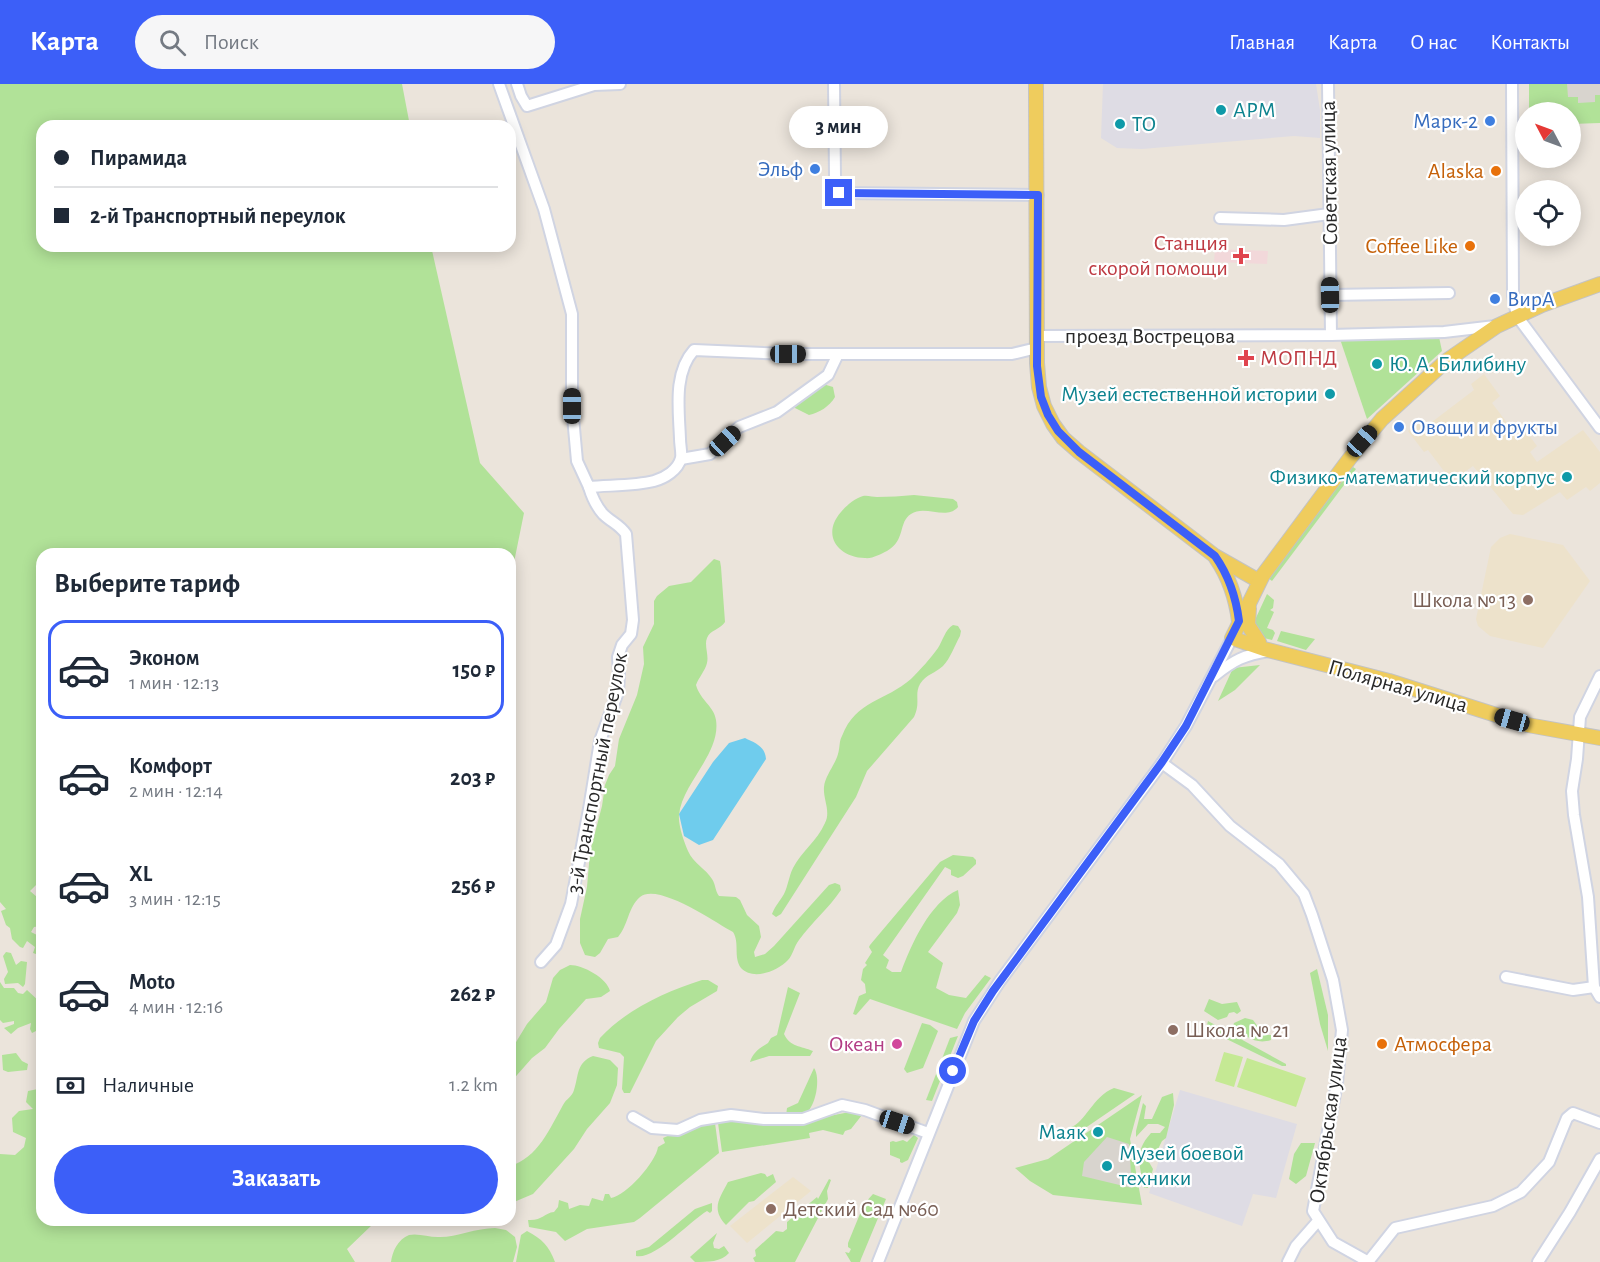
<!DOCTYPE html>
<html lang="ru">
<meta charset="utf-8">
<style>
:root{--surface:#fff;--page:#f6f6f7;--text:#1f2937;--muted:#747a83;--line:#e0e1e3;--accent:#3c5ff8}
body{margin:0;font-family:"Alegreya Sans",sans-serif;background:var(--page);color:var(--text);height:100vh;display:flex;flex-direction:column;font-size:22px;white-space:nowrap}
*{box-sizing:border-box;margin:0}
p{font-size:20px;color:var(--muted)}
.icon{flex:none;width:33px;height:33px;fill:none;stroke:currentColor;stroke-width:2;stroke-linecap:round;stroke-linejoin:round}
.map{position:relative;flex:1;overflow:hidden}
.sheet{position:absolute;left:36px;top:464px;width:480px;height:678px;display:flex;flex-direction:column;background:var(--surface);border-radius:18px;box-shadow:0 3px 15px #0003}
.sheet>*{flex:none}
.guide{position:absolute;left:36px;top:36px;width:480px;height:132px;border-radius:18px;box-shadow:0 3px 15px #0003;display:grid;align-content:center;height:132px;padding:0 18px;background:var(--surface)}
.needle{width:39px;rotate:311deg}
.tools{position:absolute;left:1515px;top:18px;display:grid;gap:12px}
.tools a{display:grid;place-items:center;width:66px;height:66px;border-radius:50%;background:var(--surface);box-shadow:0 3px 15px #0003;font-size:30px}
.end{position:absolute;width:27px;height:27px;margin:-14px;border:8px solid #3c5ff8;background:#fff;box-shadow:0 0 0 3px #fff}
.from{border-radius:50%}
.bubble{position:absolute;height:42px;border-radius:21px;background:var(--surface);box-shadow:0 3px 15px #0003;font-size:20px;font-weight:700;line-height:42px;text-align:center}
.car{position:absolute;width:18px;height:36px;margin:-18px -9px;border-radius:8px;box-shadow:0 0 4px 2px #0007;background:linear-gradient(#222 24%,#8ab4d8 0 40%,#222 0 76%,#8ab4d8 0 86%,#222 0)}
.guide b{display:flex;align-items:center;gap:21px;height:57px;font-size:22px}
.guide b+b{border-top:2px solid var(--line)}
.guide i{width:15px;height:15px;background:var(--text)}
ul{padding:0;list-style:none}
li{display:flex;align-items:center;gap:18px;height:99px;margin:0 12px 9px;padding:0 6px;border:3px solid transparent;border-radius:18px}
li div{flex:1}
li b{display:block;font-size:22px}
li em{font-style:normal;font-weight:700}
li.active{border-color:var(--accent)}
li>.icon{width:54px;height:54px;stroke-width:1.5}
h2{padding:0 18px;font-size:27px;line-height:72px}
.pay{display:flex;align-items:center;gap:15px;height:66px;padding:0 18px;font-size:22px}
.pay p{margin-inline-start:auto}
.action{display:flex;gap:12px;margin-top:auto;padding:12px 18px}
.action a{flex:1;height:69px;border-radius:36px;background:var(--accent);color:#fff;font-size:24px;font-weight:700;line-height:69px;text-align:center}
header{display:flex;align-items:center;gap:36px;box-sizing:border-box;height:84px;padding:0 30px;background:var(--accent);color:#fff}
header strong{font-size:28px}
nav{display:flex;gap:33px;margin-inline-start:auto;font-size:21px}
.search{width:420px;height:54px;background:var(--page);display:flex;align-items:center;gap:15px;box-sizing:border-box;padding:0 21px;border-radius:33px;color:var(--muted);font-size:22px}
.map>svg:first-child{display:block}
</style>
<header>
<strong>Карта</strong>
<div class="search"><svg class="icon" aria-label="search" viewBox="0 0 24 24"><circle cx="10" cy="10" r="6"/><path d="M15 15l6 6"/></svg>Поиск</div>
<nav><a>Главная</a><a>Карта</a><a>О нас</a><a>Контакты</a></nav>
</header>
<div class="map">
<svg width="1600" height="1178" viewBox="0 0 1600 1178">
<rect width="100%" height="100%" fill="#ebe4db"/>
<g fill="#dedce4">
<path d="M1103 0H1316L1320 26V54L1294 52 1142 65 1117 64 1101 54Z"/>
<path d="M1180 1006 1297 1040 1276 1114 1253 1110 1242 1142 1149 1109Z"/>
</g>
<g fill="#ede2cb">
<path d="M1484 290 1500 312 1492 319 1511 344 1519 338 1537 362 1530 368 1537 378 1583 346 1600 368V399L1590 407 1586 403 1567 416 1560 408 1523 431 1513 430 1473 382 1455 395H1450L1428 366 1424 368 1408 347 1419 338 1424 344 1474 306 1471 300Z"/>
<path d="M1510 450 1563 461 1590 497 1543 564 1490 552 1478 542 1476 535 1491 463 1500 454Z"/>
<path d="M793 1093 811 1107 747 1159 730 1142Z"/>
</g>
<path fill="#f2d8da" d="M1215 165 1268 167 1267 180 1214 178Z"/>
<g fill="#b1e298">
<path d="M0 0H402L410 42H42V162H431L480 379 524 429 510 498V470H42V802L37 800 30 807 37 813H42V845L41 842 34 843 31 848 37 851 40 862 39 867 36 870 33 869 35 863 27 857 23 864 20 863 12 855 10 844 6 841 1 827 6 825 0 818Z"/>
<path d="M1529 0H1600V39L1571 40 1570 28H1529Z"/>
<path d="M1439 253 1442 267 1367 335 1340 255Z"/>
<path d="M823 300 833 303 835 313C830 322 819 329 809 331L795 324V319Z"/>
<path d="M1353 383 1356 385 1272 497 1268 494Z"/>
<path d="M914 411 953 415 957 418 958 423C946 437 925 420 911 430 898 438 906 456 887 467 881 470 872 475 865 474 838 473 821 451 841 428 846 422 855 414 863 412 867 411 873 413 877 413 889 413 902 412 914 411Z"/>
<path d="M714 475 720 477 721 483 725 538C721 545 710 546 707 554 704 561 709 571 707 579 705 587 699 593 696 601 700 616 714 622 716 636 721 670 682 699 679 731 678 741 684 758 688 767 693 779 706 785 712 795 716 801 715 807 719 812L736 813 740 816 747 831 759 842 761 853 754 868 755 873 765 870 774 862 829 801 835 799 840 801 841 806C829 824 812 838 799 856 794 862 793 871 788 876 778 887 753 897 741 884 733 873 740 859 733 848 716 839 658 798 640 813 628 823 628 842 618 853L608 855 600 869 595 873 585 871 580 859V835L587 803 590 768 602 722 605 701 609 691 615 682 619 655 637 611 644 580 643 563 654 540V517L657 512 669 502 691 498Z"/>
<path d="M1267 510 1274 516 1273 524 1270 526 1274 528 1267 544 1273 546 1275 549 1272 556 1264 554 1254 538Z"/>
<path d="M953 541 958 542 961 547 960 552C955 561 950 575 943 582 936 589 926 590 920 600 914 611 921 618 914 633L867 687 856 713 781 830 776 833 772 830C775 822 780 817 784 810 788 802 789 792 793 784 801 768 817 757 825 739 831 727 823 716 824 703 825 692 835 681 838 670 840 664 839 657 842 652 856 616 886 617 911 595 920 586 931 574 938 564 943 556 945 546 953 541Z"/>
<path d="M1281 547 1315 555 1306 566 1277 557Z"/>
<path d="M1260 581 1235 606 1218 617 1233 584Z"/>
<path d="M953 771 973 773 976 776V780L963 792 958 794 951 791V786L945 783 883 871 889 876 886 884 892 888H901C911 861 930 818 958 806L960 821 957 829 928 868 943 879 936 904 949 911 966 914 985 891 991 894 965 929 957 945 870 915 856 931 853 930 859 912 866 909 865 900 861 896 863 885 867 881 865 879 872 868 869 863 870 861 940 778Z"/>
<path d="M6 868 11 869 16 881 21 877 27 878 25 900 23 903 18 899 5 900 4 895 8 888 3 872Z"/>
<path d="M570 881C583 881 607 894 610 907L601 913 586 915 559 945 545 964 532 974 510 999V968L527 940 546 918 553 894 560 886Z"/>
<path d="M1317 885 1328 931V967L1320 940 1310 889Z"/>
<path d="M702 896H708L718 902 717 907 690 923 678 933 656 957 630 1009H624L622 1005 624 973 620 969 599 964 598 959 600 954C627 925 665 908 702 896Z"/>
<path d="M0 898 4 904H14L18 909 23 910 27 906 40 918 42 952 36 947 32 949 30 945 31 939 18 944 11 950 4 944 14 940V937L3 939 0 936Z"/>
<path d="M788 903 800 909 784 950C790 963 801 962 813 967L810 972H769L750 978C753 968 760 964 768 959L771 954 777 951Z"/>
<path d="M1209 915 1222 920 1237 918 1241 927 1237 930 1234 928 1229 929 1227 933 1218 936 1204 927Z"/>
<path d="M1245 934 1253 936 1264 951H1271V956C1255 961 1246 952 1233 942L1234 939Z"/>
<path d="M1208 937 1286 980V982H1282L1206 945Z"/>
<path d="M922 939 930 941 938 947 923 984 907 989 904 985Z"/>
<path d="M958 952 932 1017 926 1016 950 954Z"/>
<path d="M16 969 22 977 28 980 27 986 8 988 3 986 2 971Z"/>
<path d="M593 972 610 976 618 984 617 1001 610 1019 587 1045 574 1065 533 1110 514 1118 510 1117V1082C538 1074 550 1044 563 1021 566 1015 572 1013 574 1006 579 991 576 979 593 972Z"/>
<path d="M814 984C821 994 816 1023 805 1030 800 1033 792 1032 786 1032L787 1024 798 1019Z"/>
<path d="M1114 1004 1135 1010 1075 1051 1071 1047V1043C1085 1039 1093 1012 1114 1004Z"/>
<path d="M38 1005 42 1007V1136H382L373 1140 347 1165 355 1178H0V1070L15 1071 24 1063 26 1054 13 1048 12 1034 19 1027 33 1025 26 1018 28 1007Z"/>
<path d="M1173 1009 1174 1021 1166 1054 1162 1057 1157 1067H1149L1146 1073 1153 1085 1148 1104H1144C1140 1080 1133 1069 1151 1049H1160L1165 1043 1158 1040H1148L1136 1053V1047L1143 1019 1146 1022 1144 1035H1152L1162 1013Z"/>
<path d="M1142 1011 1130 1055 1142 1121 1053 1111 1030 1097 1015 1084 1048 1075Z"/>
<path d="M855 1027 862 1031 851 1045 845 1047 843 1051 823 1046 809 1049 810 1054 722 1068 718 1039H715L719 1069 640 1134 634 1138 587 1145 565 1157 556 1148 529 1143 528 1136C542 1137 544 1129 554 1128L558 1123 559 1116 568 1119 569 1125 580 1121 589 1122 592 1114 603 1117 605 1110H609L611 1114C626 1112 656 1078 658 1063L665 1059 663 1054 686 1044 720 1037 806 1038 829 1032Z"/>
<path d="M914 1051 918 1054 908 1076 902 1079 900 1078V1075L890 1071V1058L893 1057 896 1058 903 1056 907 1058Z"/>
<path d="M1301 1059H1315L1306 1092 1296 1100 1289 1095 1294 1070Z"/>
<path d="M761 1089 765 1090 767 1093 773 1090 776 1098 754 1117 749 1118 726 1141C711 1125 719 1115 728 1098Z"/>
<path d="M829 1095 831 1096 827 1107 828 1115 795 1178H755L753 1174 756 1172 755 1166 776 1147 783 1148 787 1145V1138L817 1113 818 1115Z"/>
<path d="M873 1110 886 1115 861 1175 860 1178H851L845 1168 849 1169 851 1165 848 1163V1159L864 1120Z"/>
<path d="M712 1119V1127L710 1129 707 1127C690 1137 655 1176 636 1172V1167L649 1163 695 1125Z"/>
<path d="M495 1144 506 1146 515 1153 517 1163 513 1178H391C392 1168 398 1155 409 1151 418 1149 428 1153 438 1153 454 1154 476 1144 495 1144Z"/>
<path d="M527 1147C542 1155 549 1162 555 1178H516L521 1151Z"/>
<path d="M717 1149 713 1159 714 1164 719 1165 724 1162 729 1169C721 1178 708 1178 695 1178L690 1173Z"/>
</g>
<g fill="#c5e994">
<path d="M1224 968 1243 973 1234 1003 1215 997Z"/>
<path d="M1247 974 1306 994 1296 1023 1237 1003Z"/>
</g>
<g fill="#d8d4ce">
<path d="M1567 0H1600V11H1595V18L1578 19V13H1568Z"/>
<path d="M1107 1053 1129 1060 1132 1104 1082 1092 1084 1078Z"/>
</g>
<path fill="#6fcced" d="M745 654C755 659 765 662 766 675L713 756 699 761 684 752 679 730 713 678 729 659Z"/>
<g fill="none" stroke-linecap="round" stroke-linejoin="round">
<g stroke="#d0d4e2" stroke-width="14">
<g id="minor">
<path d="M499 0 544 125 572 230V322L577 377 589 403C608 401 635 402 654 397 665 394 678 386 681 374 682 369 680 361 680 355 679 326 673 289 694 266L788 270H1012L1037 264"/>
<path d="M517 0 521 12 527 22 594 1 620 0"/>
<path d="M834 0 835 92 839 109 1038 111"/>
<path d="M1328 0 1331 251"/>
<path d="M1512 0 1513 212 1517 232 1600 344"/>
<path d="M1220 134 1284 136 1329 130"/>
<path d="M1331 211 1449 209"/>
<path d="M1037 252 1331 251 1444 248 1495 242"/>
<path d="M681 375 710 370 739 343 777 328 828 291 838 270"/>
<path d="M1214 592C1234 576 1244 571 1269 567"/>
<path d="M1600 592 1580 633 1577 675 1572 707 1574 731 1588 813 1594 903 1600 913"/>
<path d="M1162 679 1192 701 1230 742 1279 780 1304 810 1312 831 1333 896 1342 946 1337 999 1313 1127 1333 1158 1369 1178"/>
<path d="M541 878 556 861 571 820 589 725 600 657 618 608 619 590 618 573 622 561 631 550 633 536 626 450C619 440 611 438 603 430 596 422 592 413 589 403"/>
<path d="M1506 893 1573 906 1594 903"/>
<path d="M633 1033 652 1044 678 1046 700 1036 731 1031 764 1035H803L842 1021 865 1026 928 1049"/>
<path d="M878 1178 974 937 1000 897 1162 679 1186 642 1232 554"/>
<path d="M1288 1178 1296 1162 1318 1137"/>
<path d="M1368 1178 1395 1144 1493 1122 1521 1108 1549 1078 1567 1034 1573 1029 1600 1039"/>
<path d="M1538 1178 1570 1128 1600 1075"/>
</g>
</g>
<g stroke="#c3c3c3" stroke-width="16">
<g id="major">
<path d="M1036 0 1037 279 1039 303 1044 322 1053 340 1063 354 1079 368 1215 472 1259 497"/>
<path d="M1600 200 1542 221 1497 242 1446 277 1382 335 1350 374 1263 491 1232 554 1264 565 1389 597 1528 641 1600 654"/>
<path d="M1216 474C1229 493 1236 514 1239 537"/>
<path d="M1249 524 1248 541 1259 558"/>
</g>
</g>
<use href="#minor" stroke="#fff" stroke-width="10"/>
<use href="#major" stroke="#efcc5d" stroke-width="14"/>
</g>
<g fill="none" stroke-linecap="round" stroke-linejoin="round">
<path stroke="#3c5ff8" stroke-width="8" d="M839 109 1038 111 1037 282 1041 313 1048 331 1058 347 1079 368 1215 472C1229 492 1236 513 1239 537L1186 642 1162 678 993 907 974 937 953 987"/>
</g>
<g fill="#0f9aa8" stroke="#fff" stroke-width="2">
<circle cx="1221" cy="26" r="6"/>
<circle cx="1120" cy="40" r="6"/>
<circle cx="1377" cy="280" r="6"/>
<circle cx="1330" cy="310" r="6"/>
<circle cx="1567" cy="393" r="6"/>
<circle cx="1098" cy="1048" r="6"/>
<circle cx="1107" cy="1082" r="6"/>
</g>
<g fill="#3f7fe0" stroke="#fff" stroke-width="2">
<circle cx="1490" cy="37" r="6"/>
<circle cx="815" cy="85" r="6"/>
<circle cx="1495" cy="215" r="6"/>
<circle cx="1399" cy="343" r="6"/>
</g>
<g fill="#e8710a" stroke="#fff" stroke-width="2">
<circle cx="1496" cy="87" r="6"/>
<circle cx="1470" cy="162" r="6"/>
<circle cx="1382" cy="960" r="6"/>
</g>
<g fill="#e0444e" stroke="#fff" stroke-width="2">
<path d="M1238 163h6v6h6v6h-6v6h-6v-6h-6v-6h6z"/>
<path d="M1243 265h6v6h6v6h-6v6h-6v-6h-6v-6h6z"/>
</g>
<g fill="#8d6e63" stroke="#fff" stroke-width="2">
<circle cx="1528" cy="516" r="6"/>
<circle cx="1173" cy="946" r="6"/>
<circle cx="771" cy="1125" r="6"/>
</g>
<circle fill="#d1479c" stroke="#fff" stroke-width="2" cx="897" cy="960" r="6"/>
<g text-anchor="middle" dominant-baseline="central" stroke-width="4.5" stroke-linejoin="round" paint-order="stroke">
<g font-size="22" fill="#0d838f" stroke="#fff" text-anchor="start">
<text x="1233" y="26">АРМ</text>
<text x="1132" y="40">ТО</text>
<text x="1389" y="280">Ю. А. Билибину</text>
<text x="1318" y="310" text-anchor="end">Музей естественной истории</text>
<text x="1555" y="393" text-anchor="end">Физико-математический корпус</text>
<text x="1086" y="1048" text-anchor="end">Маяк</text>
<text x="1119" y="1069">Музей боевой<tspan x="1119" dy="25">техники</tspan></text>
</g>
<g font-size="22" fill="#366cbe" stroke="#fff" text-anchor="end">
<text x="1478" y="37">Марк-2</text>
<text x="803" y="85">Эльф</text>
<text x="1507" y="215" text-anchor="start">ВирА</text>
<text x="1411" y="343" text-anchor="start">Овощи и фрукты</text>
</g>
<g font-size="22" fill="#c56008" stroke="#fff" text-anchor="end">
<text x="1484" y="87">Alaska</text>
<text x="1458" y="162">Coffee Like</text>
<text x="1394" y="960" text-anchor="start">Атмосфера</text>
</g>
<g font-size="22" fill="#292929" stroke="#fff">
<text transform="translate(1329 89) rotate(-91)">Советская улица</text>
<text x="1150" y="252">проезд Вострецова</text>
<text transform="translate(1398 602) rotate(16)">Полярная улица</text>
<text transform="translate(597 689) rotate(-79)">3-й Транспортный переулок</text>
<text transform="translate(1328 1036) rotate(-82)">Октябрьская улица</text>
</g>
<g font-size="22" fill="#be3a42" stroke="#fff" text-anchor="end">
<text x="1228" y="159">Станция<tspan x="1228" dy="25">скорой помощи</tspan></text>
<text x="1260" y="274" text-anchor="start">МОПНД</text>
</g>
<g font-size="22" fill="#785e54" stroke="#fff" text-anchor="start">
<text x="1516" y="516" text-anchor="end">Школа № 13</text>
<text x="1185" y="946">Школа № 21</text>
<text x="783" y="1125">Детский Сад №60</text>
</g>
<g font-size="22" fill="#b23c85" stroke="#fff" text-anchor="end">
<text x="885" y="960">Океан</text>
</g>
</g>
</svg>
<div class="tools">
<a><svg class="needle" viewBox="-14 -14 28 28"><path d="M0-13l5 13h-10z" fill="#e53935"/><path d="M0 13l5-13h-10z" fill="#747a83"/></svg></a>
<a><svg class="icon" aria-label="locate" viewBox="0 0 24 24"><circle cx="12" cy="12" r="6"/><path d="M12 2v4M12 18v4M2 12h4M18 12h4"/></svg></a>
</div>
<i class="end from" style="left:953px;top:987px"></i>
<i class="end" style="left:839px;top:109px"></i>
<div class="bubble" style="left:789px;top:22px;width:99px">3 мин</div>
<i class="car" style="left:1330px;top:211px;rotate:359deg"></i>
<i class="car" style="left:788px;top:270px;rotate:90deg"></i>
<i class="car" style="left:572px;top:322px;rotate:0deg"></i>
<i class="car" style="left:725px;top:357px;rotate:47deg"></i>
<i class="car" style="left:1362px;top:357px;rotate:42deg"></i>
<i class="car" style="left:1512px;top:636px;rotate:286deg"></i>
<i class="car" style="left:897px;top:1038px;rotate:108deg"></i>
<div class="guide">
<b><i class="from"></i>Пирамида</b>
<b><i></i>2-й Транспортный переулок</b>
</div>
<section class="sheet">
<h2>Выберите тариф</h2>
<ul>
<li class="active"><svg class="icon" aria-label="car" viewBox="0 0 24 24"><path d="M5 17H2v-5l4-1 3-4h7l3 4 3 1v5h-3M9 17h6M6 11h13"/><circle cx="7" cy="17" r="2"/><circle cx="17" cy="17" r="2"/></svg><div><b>Эконом</b><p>1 мин · 12:13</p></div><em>150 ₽</em></li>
<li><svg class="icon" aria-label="car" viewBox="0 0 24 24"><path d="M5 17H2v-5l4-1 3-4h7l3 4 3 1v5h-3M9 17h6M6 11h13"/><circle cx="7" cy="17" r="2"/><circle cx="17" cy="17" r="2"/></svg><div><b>Комфорт</b><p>2 мин · 12:14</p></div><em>203 ₽</em></li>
<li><svg class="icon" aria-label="car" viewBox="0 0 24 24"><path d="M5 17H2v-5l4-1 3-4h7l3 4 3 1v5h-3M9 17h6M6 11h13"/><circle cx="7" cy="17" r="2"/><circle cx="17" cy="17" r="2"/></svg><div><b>XL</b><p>3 мин · 12:15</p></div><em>256 ₽</em></li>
<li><svg class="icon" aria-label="car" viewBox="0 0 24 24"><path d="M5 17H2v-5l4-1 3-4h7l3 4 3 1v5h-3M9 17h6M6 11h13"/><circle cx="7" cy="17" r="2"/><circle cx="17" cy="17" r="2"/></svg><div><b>Moto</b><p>4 мин · 12:16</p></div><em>262 ₽</em></li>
</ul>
<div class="pay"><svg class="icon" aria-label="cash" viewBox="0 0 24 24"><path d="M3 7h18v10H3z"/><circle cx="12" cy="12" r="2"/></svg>Наличные<p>1.2 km</p></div>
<div class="action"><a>Заказать</a></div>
</section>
</div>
